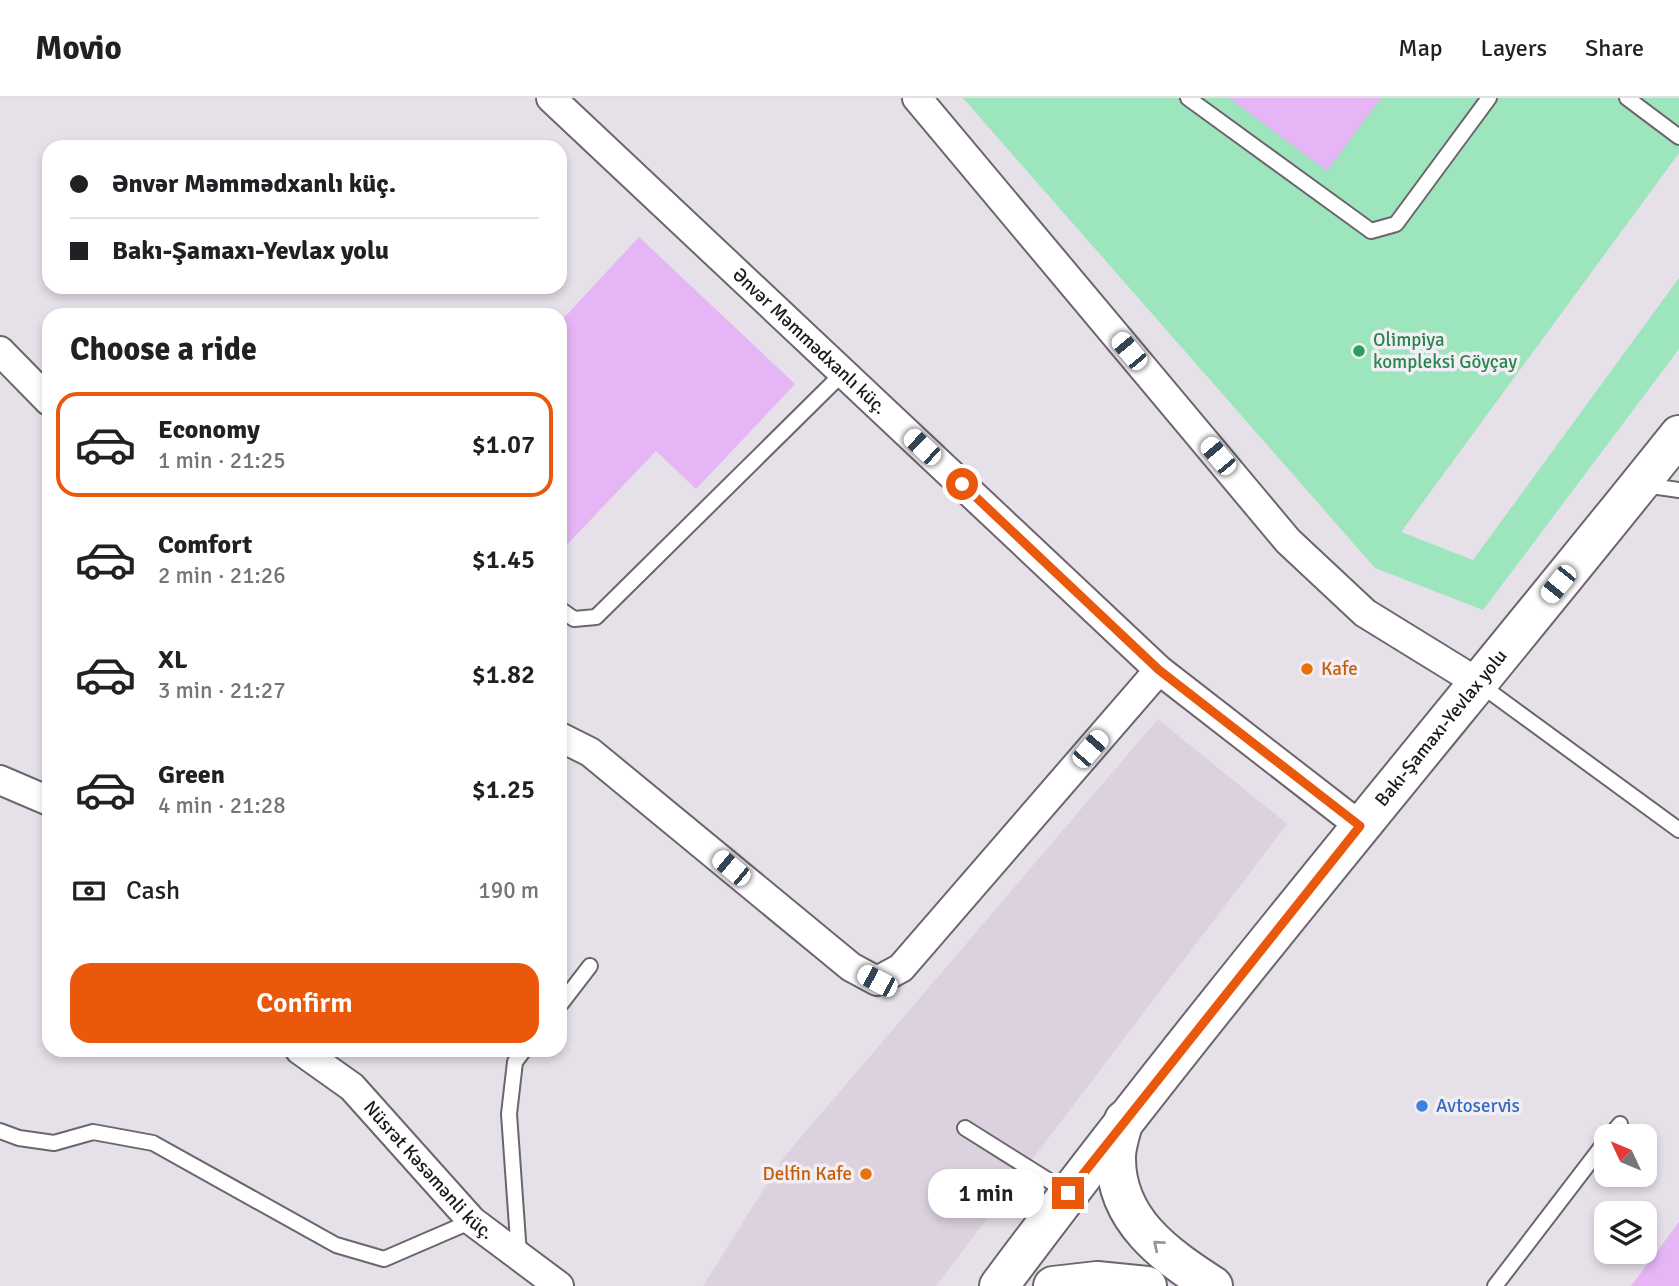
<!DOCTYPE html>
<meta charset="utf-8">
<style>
:root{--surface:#fff;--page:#f6f6f6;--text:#202124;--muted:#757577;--line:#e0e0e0;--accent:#ea580c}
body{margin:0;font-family:Signika,sans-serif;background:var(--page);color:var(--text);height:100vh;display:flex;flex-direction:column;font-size:26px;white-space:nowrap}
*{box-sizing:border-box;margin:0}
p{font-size:23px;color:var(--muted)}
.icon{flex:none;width:38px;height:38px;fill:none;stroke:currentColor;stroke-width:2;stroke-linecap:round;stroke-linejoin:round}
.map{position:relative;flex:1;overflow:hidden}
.sheet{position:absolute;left:42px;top:210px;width:525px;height:749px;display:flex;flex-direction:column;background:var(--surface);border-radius:21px;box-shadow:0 4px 10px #0003}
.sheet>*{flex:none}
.top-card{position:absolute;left:42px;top:42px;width:525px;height:154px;border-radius:21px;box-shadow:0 4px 10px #0003;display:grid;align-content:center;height:154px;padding:0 28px;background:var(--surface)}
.needle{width:46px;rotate:314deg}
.tools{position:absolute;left:1594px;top:1026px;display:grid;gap:14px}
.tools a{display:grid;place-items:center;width:63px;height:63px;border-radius:14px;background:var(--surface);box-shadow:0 4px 10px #0003;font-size:35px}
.end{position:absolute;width:32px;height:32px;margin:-16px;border:9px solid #ea580c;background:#fff;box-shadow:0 0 0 4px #fff}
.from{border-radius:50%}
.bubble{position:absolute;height:49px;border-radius:21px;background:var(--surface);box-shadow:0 4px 10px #0003;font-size:23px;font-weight:600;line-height:49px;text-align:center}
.car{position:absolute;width:21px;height:42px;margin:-21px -10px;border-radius:9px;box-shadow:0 0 5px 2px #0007;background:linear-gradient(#fff 24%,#345 0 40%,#fff 0 76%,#345 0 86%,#fff 0)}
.top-card b{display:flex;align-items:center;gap:24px;height:66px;font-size:26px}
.top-card b+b{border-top:2px solid var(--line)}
.top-card i{width:18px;height:18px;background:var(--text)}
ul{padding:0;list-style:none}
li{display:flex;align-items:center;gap:21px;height:105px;margin:0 14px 10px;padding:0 14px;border:4px solid transparent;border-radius:21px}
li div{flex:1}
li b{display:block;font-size:26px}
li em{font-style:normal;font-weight:600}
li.active{border-color:var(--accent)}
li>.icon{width:63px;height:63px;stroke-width:1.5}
h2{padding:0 28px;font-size:32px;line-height:84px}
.pay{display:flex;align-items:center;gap:18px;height:77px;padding:0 28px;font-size:26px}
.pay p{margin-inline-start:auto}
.primary-button{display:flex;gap:14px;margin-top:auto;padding:14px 28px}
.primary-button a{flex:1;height:80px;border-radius:21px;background:var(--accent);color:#fff;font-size:28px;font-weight:600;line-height:80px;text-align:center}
header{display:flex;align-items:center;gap:42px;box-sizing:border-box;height:98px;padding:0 35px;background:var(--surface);border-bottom:2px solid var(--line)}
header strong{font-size:33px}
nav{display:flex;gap:38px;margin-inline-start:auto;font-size:24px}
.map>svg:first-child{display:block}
</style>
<header>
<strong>Movio</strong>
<nav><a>Map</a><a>Layers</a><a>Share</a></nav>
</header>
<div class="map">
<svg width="1679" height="1188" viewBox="0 0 1679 1188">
<rect width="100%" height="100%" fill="#e6e0e8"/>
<path fill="#dcd2df" d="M1158 621 1287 726 936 1188H703L784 1059Z"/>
<path fill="#9ce5bd" d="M963 0H1679V55L1401 434 1473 462 1679 180V251L1483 512 1375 470Z"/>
<g fill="#e5b5f5">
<path d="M1229 0H1381L1327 73Z"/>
<path d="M639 139 795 286 696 391 656 353 560 454V224Z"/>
<path d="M1679 1124V1188H1631Z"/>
</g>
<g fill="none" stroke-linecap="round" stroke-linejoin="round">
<g stroke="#6b666d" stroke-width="18">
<g id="lane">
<path d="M1188 0 1371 133 1396 126 1489 0"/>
<path d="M1627 0 1679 39"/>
<path d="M1644 387 1679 392"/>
<path d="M560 511 574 521 596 519 843 275"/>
<path d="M1478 585 1679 732"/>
<path d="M560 907 590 868"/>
<path d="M965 1030 1067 1094"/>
<path d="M0 1033 19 1040 54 1045 93 1034 153 1045 336 1147 384 1161 472 1123"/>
<path d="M1610 1038 1620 1026"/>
<path d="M519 1157 509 1016 515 964 524 952"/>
<path d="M1495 1188 1606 1043"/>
</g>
</g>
<g stroke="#6b666d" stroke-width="32">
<g id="street">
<path id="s1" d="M551 0 1159 572 1360 728"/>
<path d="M917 0 1288 443 1365 515 1477 584"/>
<path d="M0 253 49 303"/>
<path d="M560 639 590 654 851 869 877 883 901 870 1159 572"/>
<path d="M0 682 49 703"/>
<path id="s2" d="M300 952 352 989 472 1123 559 1188"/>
</g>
</g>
<g stroke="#6b666d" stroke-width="42">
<g id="primary">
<path d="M1124 1022C1121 1034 1116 1047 1116 1059 1115 1122 1165 1157 1213 1188"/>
<path d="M1053 1188 1097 1183 1147 1188"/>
</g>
</g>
<g stroke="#6b666d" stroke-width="42">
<g id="highway">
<path id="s3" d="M999 1188C1216 897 1452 621 1679 337"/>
</g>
</g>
<use href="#lane" stroke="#fff" stroke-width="14"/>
<use href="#street" stroke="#fff" stroke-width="28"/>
<use href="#primary" stroke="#fff" stroke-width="38"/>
<use href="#highway" stroke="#fff" stroke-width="38"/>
</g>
<defs><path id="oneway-chevron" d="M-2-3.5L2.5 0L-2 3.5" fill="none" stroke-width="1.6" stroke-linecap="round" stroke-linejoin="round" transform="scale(1.75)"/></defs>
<use stroke="#989798" href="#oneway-chevron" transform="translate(1158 1147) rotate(-140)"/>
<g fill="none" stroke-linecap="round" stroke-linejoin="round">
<path stroke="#ea580c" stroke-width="9" d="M962 386 1159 572 1360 728 1068 1095"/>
</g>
<circle fill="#2e9e5b" stroke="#f3eef5" stroke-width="2.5" cx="1359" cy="253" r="7"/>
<g fill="#e8710a" stroke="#f3eef5" stroke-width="2.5">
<circle cx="1307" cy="571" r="7"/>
<circle cx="866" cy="1076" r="7"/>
</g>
<circle fill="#3f7fe0" stroke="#f3eef5" stroke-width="2.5" cx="1422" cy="1008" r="7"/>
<g text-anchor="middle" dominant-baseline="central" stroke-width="7" stroke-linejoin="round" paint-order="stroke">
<g font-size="19" fill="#27864d" stroke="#f3eef5" text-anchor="start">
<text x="1373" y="242">Olimpiya<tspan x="1373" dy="22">kompleksi Göyçay</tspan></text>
</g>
<g font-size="19" fill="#1a181b" stroke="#f3eef5">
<text stroke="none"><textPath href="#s1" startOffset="355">Ənvər Məmmədxanlı küç.</textPath></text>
<text stroke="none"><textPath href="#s3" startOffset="712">Bakı-Şamaxı-Yevlax yolu</textPath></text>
<text stroke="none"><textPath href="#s2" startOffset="177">Nüsrət Kəsəmənli küç.</textPath></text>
</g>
<g font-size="19" fill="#c56008" stroke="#f3eef5" text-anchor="start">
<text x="1321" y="571">Kafe</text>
<text x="852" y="1076" text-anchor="end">Delfin Kafe</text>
</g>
<g font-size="19" fill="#366cbe" stroke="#f3eef5" text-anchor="start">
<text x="1436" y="1008">Avtoservis</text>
</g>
</g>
</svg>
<div class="tools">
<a><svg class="needle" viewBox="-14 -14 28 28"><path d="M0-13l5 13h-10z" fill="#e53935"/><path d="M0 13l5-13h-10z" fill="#757577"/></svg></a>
<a><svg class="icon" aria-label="layers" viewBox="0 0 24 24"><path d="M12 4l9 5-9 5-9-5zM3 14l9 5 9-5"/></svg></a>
</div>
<i class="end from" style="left:962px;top:386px"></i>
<i class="end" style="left:1068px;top:1095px"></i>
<div class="bubble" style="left:928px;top:1071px;width:116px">1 min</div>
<i class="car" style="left:1129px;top:253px;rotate:320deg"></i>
<i class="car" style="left:922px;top:349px;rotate:313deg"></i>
<i class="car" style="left:1218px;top:358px;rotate:320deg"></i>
<i class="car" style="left:1558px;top:486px;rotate:219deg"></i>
<i class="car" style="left:1090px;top:651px;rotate:41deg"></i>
<i class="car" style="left:731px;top:770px;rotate:310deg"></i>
<i class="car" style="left:877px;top:883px;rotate:298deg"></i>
<div class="top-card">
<b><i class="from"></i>Ənvər Məmmədxanlı küç.</b>
<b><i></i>Bakı-Şamaxı-Yevlax yolu</b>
</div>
<section class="sheet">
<h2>Choose a ride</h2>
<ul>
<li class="active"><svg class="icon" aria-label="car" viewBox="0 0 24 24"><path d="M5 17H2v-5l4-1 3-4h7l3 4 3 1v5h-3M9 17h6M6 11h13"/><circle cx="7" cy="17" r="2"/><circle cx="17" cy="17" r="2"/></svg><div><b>Economy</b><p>1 min · 21:25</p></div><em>$1.07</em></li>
<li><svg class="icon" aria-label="car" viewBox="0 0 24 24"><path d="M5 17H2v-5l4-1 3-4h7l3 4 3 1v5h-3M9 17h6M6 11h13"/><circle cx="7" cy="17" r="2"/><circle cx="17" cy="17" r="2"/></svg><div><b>Comfort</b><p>2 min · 21:26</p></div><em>$1.45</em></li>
<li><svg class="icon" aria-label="car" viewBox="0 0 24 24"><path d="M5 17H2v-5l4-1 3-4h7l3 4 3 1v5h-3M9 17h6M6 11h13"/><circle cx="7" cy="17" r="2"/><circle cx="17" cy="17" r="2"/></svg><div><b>XL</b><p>3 min · 21:27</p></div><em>$1.82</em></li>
<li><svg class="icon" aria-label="car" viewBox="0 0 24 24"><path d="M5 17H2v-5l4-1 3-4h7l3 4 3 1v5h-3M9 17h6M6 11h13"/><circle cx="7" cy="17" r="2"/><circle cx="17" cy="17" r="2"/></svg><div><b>Green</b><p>4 min · 21:28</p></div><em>$1.25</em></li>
</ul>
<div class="pay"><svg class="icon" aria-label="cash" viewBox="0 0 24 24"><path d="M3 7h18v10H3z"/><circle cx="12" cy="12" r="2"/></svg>Cash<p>190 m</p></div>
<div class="primary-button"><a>Confirm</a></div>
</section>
</div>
